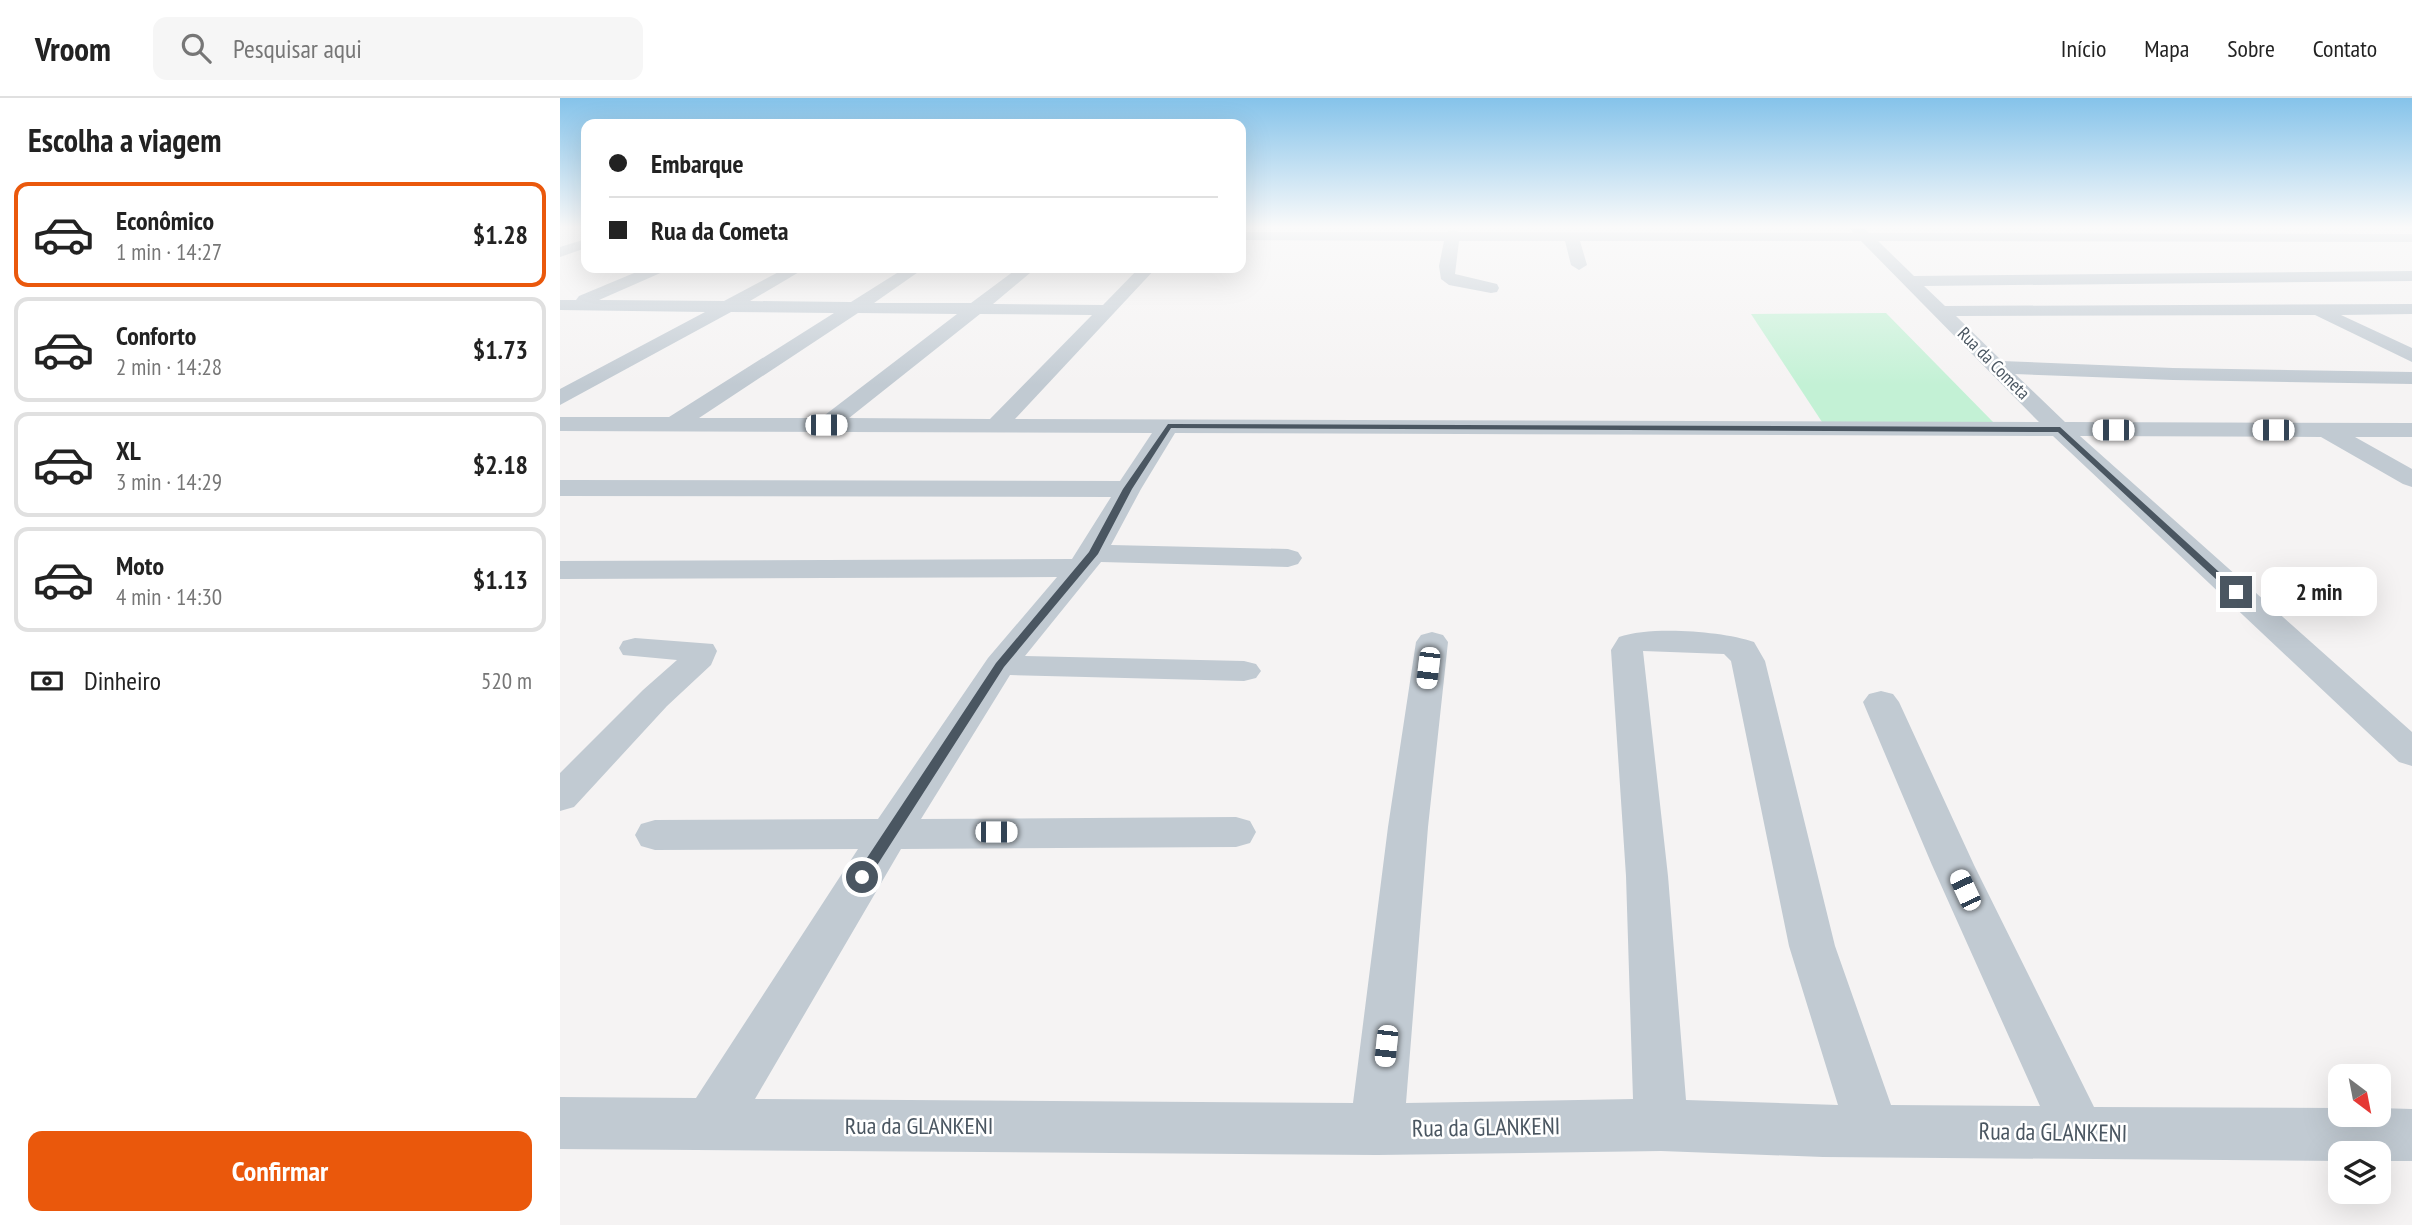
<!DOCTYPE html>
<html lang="pt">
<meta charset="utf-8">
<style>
:root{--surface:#fff;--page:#f6f6f6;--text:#222;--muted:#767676;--line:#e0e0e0;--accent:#ea580c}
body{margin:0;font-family:"PT Sans Narrow",sans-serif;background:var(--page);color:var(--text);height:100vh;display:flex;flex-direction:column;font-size:26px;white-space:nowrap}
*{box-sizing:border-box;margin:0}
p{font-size:23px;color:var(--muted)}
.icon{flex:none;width:38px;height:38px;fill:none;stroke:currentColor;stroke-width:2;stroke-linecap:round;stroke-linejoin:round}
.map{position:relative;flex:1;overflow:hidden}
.drawer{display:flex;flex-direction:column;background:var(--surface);width:560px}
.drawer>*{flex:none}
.guide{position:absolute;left:21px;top:21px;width:665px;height:154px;border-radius:14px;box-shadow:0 7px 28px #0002;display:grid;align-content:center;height:154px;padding:0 28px;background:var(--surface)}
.needle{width:46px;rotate:148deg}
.fabs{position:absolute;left:1768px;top:966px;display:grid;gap:14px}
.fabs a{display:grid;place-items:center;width:63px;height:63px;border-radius:14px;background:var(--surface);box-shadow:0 7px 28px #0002;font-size:35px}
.end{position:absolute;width:32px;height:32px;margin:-16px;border:9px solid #4a5661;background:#fff;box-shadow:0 0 0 4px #fff}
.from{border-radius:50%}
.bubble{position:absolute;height:49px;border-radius:14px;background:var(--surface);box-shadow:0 7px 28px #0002;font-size:23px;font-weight:700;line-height:49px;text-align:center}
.car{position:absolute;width:21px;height:42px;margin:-21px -10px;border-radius:9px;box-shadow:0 0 5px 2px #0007;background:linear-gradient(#fff 24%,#345 0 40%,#fff 0 76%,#345 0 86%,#fff 0)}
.guide b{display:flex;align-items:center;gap:24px;height:66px;font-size:26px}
.guide b+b{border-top:2px solid var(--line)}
.guide i{width:18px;height:18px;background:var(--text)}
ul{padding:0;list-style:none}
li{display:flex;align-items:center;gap:21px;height:105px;margin:0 14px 10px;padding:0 14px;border:4px solid var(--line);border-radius:14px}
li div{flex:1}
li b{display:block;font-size:26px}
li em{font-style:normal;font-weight:700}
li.selected{border-color:var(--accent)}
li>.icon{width:63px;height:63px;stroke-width:1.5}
h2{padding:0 28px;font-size:32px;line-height:84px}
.pay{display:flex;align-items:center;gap:18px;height:77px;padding:0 28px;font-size:26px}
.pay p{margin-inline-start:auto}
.primary-button{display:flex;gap:14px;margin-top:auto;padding:14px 28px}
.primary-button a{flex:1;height:80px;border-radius:14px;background:var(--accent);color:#fff;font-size:28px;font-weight:700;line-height:80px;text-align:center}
header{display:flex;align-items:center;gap:42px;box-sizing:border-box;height:98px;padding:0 35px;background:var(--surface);border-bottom:2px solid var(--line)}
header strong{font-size:33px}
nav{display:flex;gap:38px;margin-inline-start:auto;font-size:24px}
.search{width:490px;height:63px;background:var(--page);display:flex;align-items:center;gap:18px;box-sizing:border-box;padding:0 24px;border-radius:14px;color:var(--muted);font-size:26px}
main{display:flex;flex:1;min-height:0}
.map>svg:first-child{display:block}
</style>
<header>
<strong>Vroom</strong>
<div class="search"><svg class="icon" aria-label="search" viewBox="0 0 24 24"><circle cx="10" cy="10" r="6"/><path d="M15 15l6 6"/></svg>Pesquisar aqui</div>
<nav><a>Início</a><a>Mapa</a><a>Sobre</a><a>Contato</a></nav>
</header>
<main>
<section class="drawer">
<h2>Escolha a viagem</h2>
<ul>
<li class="selected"><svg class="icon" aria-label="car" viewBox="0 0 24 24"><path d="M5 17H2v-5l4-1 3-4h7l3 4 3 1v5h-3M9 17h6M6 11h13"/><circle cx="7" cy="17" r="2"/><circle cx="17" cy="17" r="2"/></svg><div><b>Econômico</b><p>1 min · 14:27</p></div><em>$1.28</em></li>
<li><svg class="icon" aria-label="car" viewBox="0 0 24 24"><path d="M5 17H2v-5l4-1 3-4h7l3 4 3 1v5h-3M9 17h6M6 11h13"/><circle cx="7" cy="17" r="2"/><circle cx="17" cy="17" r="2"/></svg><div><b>Conforto</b><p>2 min · 14:28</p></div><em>$1.73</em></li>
<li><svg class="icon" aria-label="car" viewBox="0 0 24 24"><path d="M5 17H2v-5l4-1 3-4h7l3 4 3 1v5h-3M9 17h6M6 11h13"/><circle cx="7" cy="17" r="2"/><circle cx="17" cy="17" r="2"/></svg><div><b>XL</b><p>3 min · 14:29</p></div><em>$2.18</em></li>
<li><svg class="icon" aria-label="car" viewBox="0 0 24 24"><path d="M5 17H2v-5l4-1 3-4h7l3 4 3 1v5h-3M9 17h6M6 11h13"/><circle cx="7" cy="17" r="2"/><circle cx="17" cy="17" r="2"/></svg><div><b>Moto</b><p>4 min · 14:30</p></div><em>$1.13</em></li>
</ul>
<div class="pay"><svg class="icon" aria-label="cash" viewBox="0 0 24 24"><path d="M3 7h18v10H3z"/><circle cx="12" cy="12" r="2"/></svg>Dinheiro<p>520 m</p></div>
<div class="primary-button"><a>Confirmar</a></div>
</section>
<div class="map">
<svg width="1852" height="1127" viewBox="0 0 1852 1127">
<rect width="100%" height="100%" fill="#f5f3f3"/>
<path fill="#c3f1d5" d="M1326 215 1435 326 1264 327 1191 216Z"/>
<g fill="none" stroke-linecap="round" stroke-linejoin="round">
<g fill="#c1cad2" fill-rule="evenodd">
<path d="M1291 130H1304L1309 135 1852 136V144L1318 143 1354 178 1852 173V183L1364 188 1385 208 1852 206V216L1781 217 1852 250V264L1755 217 1396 218 1442 263 1613 270 1852 274V286L1613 282 1455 276 1505 324 1852 325V339H1795L1852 371V389L1843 386 1761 339 1520 338 1852 634V668L1839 664 1493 338 615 335 581 391 551 447 728 451 738 454 742 460 738 466 728 469 541 464 465 558 684 563 696 566 701 573 696 580 684 583 450 577 361 721 676 719 690 723 696 734 690 745 676 749 341 751 195 1001 793 1005 828 729 856 544 861 537 872 534 883 537 888 544 868 729 846 1005 1073 1001 1066 778 1051 552 1059 539C1091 528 1161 533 1194 544L1205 563 1275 848 1331 1007 1480 1008 1372 767 1303 604 1309 596 1321 593 1333 596 1339 604 1414 767 1534 1009 1780 1010V1017H1818V1010L1852 1011V1063H1818V1055H1780V1063L1263 1059 1101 1053 817 1057 0 1051V999L136 1000 298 751 95 752 81 748 75 737 81 726 95 722 318 721 428 560 497 479 0 481V463L512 461 551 399 0 398V382L560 383 592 335 0 333V319H109L274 215 171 214 0 307V291L145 214 0 212V202H16L19 198 86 170H107L105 173 39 202 164 203 226 170H246L190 203 291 204 345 170H364L314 205H411L458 170H476L433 206 543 207 579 170H596L455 321 1479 324 1301 143H1020L1027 167 1019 172 1011 167 1005 143H899L895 176 937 186 939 190 937 194 931 195 889 187 881 181 879 168 884 143 681 142V134H887L893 132 899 134 1293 135ZM298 215 397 216 261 320H139ZM420 216 532 217 430 321 289 320ZM1083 553 1164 556 1171 563 1229 848 1278 1007 1126 1002 1108 778Z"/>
<path d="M26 141V150L0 159V149Z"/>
<path d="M75 540 153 546 157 553 151 567 107 608 14 709 0 713V675L83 592 117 562 63 557 59 550 63 543Z"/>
</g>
</g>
<linearGradient id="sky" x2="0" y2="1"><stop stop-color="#85c3ea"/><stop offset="0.45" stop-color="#fafafa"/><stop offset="1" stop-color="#fafafa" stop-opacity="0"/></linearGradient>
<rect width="1852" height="287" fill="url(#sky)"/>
<path fill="#4a5661" d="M608 326 1500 329 1681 494 1672 496 1498 334 611 330 572 391 538 456 444 569 307 783H297L295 779 297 775 436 565 529 454 563 391Z"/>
<g text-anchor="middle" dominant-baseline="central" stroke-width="5" stroke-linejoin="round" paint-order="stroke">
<g font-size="18" fill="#4a5661" stroke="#fff">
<text transform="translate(1434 265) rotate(45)">Rua da Cometa</text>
</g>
<g font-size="24" fill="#4a5661" stroke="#fff">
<text x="359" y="1027">Rua da GLANKENI</text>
<text transform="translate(926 1029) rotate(-1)">Rua da GLANKENI</text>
<text transform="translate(1493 1034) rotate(1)">Rua da GLANKENI</text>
</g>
</g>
</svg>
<div class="fabs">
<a><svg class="needle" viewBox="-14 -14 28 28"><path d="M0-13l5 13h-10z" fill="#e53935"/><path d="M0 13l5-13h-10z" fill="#767676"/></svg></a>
<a><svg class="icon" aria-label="layers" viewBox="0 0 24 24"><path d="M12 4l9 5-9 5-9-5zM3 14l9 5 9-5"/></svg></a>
</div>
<i class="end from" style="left:302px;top:779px"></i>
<i class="end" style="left:1676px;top:494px"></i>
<div class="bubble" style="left:1701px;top:469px;width:116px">2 min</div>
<i class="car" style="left:266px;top:327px;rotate:90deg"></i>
<i class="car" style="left:1553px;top:332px;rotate:270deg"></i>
<i class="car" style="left:1713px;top:332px;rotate:270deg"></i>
<i class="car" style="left:868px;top:570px;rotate:187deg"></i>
<i class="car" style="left:436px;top:734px;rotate:90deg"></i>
<i class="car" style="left:1405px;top:792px;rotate:335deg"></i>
<i class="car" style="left:826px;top:948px;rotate:186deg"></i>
<div class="guide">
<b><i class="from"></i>Embarque</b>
<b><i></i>Rua da Cometa</b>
</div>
</div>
</main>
